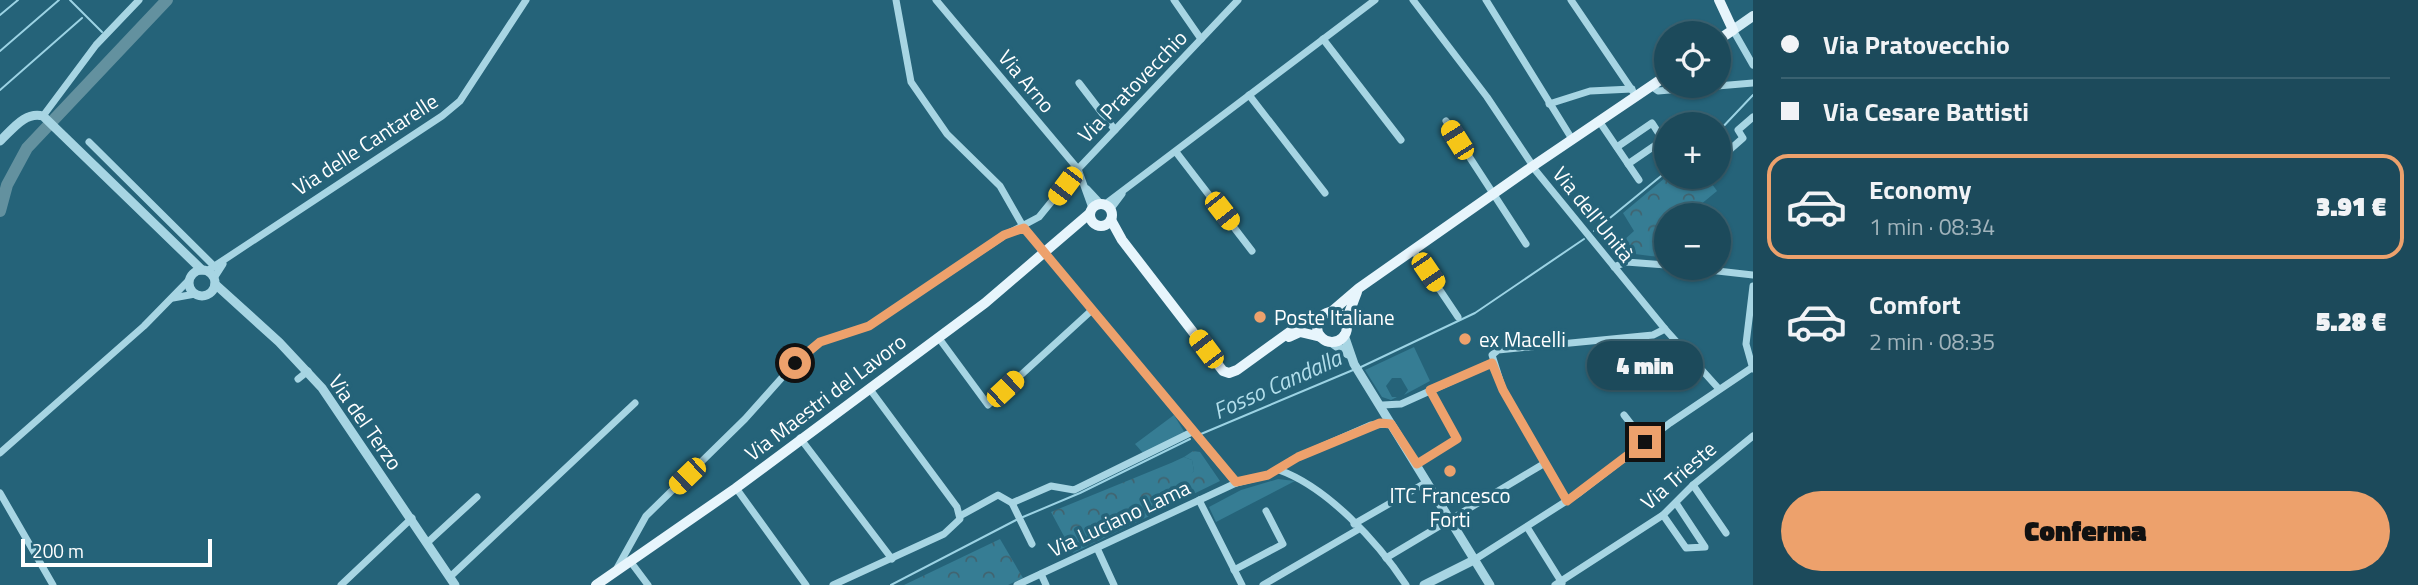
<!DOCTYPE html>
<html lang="it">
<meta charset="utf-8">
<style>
:root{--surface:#1c4a5b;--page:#255161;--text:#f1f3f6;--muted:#a0b3bb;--line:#3a6271;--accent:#eda16c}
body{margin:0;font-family:"Titillium Web",sans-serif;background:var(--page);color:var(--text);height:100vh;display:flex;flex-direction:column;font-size:26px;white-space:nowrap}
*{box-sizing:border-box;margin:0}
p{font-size:23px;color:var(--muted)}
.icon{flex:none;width:38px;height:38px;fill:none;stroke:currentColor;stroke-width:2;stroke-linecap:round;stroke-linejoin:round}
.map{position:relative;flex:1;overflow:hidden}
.sheet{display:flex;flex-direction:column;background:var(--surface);width:665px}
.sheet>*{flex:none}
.banner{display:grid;align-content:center;height:154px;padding:0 28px;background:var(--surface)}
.fabs{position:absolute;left:1654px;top:21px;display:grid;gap:14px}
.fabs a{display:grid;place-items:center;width:77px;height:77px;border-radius:50%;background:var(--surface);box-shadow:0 2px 5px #0004,0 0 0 2px var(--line);font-size:35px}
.scale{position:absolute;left:21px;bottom:18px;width:191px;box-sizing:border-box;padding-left:7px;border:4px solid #fff;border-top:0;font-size:19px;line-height:24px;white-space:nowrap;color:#fff;-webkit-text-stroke:5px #256379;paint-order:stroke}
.end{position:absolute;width:32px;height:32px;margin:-16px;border:9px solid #eda16c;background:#111;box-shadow:0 0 0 4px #111}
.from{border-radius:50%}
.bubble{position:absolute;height:49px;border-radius:24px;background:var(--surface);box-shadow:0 2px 5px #0004,0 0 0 2px var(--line);font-size:23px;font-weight:800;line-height:49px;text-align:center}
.car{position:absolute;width:21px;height:42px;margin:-21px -10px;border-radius:9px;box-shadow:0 0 5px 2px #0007;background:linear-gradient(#f5c518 24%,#345 0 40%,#f5c518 0 76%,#345 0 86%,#f5c518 0)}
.banner b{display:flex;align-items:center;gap:24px;height:66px;font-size:26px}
.banner b+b{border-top:2px solid var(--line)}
.banner i{width:18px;height:18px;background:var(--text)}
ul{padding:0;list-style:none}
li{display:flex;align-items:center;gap:21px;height:105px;margin:0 14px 10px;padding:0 14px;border:4px solid transparent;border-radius:21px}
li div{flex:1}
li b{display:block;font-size:26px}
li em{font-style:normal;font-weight:800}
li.on{border-color:var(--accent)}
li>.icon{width:63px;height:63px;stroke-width:1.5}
.button{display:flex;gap:14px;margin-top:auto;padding:14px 28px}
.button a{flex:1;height:80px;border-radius:42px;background:var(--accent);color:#111;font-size:28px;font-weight:800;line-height:80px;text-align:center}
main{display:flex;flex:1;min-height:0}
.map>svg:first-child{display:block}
</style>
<main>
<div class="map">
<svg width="1753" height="585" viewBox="0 0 1753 585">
<defs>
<pattern id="park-crowns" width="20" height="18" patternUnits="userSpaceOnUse" patternTransform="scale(1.75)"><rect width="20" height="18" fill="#367d94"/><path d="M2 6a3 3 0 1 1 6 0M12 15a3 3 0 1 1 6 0" fill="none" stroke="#416470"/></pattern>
</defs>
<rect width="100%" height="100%" fill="#256379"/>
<g fill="#367d94">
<path d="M1414 347 1430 381 1404 395 1408 390 1401 378H1392L1386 386 1392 397H1397L1391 400 1382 397 1365 370Z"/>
<path d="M1174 415 1185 433 1143 453 1135 444Z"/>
<path d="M1184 457 1192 460 1194 471 1180 490 1170 486 1168 471 1171 463Z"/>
<path d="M1278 479 1295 481 1216 522 1209 507 1241 490Z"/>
</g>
<g fill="url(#park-crowns)">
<path d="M1666 177H1707L1717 191 1700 205 1707 215H1666V258L1612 251 1634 231 1623 213Z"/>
<path d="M1193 451 1200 452 1220 481 1175 503 1184 482 1194 471 1192 460 1184 457Z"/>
<path d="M1171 463 1170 486 1178 489 1172 505 1073 553 1051 512Z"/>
<path d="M1000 539 1023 578 1008 585H904Z"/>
</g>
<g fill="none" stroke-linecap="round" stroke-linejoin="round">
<g stroke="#9cd3e4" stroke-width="2">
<path d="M70 0 102 32"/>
<path d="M0 15 18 0"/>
<path d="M0 51 59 0"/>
<path d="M0 90 82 18"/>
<path d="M1718 132 1753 95"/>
<path d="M1594 231 1666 172"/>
<path d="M1361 367 1475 313 1584 239"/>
<path d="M1201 434 1353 370"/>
<path d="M1023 517 1080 493 1190 439"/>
<path d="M891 585 1018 519"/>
</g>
<path stroke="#63919f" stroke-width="12" d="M0 211 7 185 27 148 167 0"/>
<g stroke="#a7d5e3" stroke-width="7">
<path d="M896 0 911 82 947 134 1000 186 1024 228 1236 483"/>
<path d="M936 0 1078 169 1092 208"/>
<path d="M1174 0 1201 39"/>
<path d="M1413 0 1487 97 1533 166"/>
<path d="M1486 0 1572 139"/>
<path d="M1571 0 1636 96"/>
<path d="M1733 30 1753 65"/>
<path d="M1323 39 1401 140"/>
<path d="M1079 83 1115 130"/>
<path d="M1651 86 1658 91 1753 83"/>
<path d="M1249 95 1325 193"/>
<path d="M1549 104 1590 91 1632 89"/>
<path d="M43 116 96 45 139 0"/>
<path d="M1446 121 1526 244"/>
<path d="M1599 121 1639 180"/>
<path d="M89 142 215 267"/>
<path d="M1617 147 1652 123 1663 140 1628 164"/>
<path d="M1176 152 1252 251"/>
<path d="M1718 160 1743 138 1738 130 1753 117"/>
<path d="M1536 171 1665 329 1719 389"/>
<path d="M1087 189 1101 204"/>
<path d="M1104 205 1375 0"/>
<path d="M1110 210 1122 194"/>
<path d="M1413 250 1458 317"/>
<path d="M1614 267 1626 262 1666 265"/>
<path d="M1691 268 1753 275"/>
<path d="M207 271 442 116 460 101 526 0"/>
<path d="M214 278 223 264"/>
<path d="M173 298 195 294"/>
<path d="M938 337 988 405 1092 310"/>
<path d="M1753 369 1746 344 1753 286"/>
<path d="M298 379 308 371"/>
<path d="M1383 405 1401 404 1492 363"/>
<path d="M1624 415 1645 442"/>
<path d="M800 438 892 559"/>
<path d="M0 453 144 326 189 280"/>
<path d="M1417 464 1457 439 1430 390"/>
<path d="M1279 470C1327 487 1378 542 1406 585"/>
<path d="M1693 485 1726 533"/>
<path d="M736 488 806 585"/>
<path d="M0 493 53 585"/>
<path d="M1199 500 1242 585"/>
<path d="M1567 501 1503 390 1492 355 1498 350 1653 335 1665 329"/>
<path d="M1012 503 1032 544"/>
<path d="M1663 515 1686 548 1705 547 1676 503"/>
<path d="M960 516 998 495 1012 503 1051 486 1074 490 1192 432"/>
<path d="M1354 524 1427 482"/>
<path d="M1527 527 1562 583"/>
<path d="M428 542 477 497"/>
<path d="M1097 548 1114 585"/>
<path d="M1386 558 1545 463"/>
<path d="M1474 560 1579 493 1670 423 1753 367"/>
<path d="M630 561 648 585"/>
<path d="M616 570 646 516 745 419 795 363 820 342 869 326 1005 235 1039 217 1078 169 1238 0"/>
<path d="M1234 570 1283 544 1266 511"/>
<path d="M1041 574 1046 585"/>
<path d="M451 576 635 403"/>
<path d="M341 585 412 518"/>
<path d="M833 585 944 534 960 519 957 507 869 388"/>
<path d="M1017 585 1236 483 1268 475 1298 457 1371 425 1391 424"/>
<path d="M1263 585 1359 529"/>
<path d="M1555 585 1663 515 1693 485 1753 436"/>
</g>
<g stroke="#a7d5e3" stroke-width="9">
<path d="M0 141C12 130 25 111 43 116L202 270"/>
<circle cx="202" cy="283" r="13"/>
<path d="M215 284 279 342 322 388 455 585"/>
<path d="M1344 335 1354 364 1490 585"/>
<path d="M1331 342 1348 354"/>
<path d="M1424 585 1474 560"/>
</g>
<path stroke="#d0eaf4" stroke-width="10" d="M1733 30 1753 16"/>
<g stroke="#e7f5fc" stroke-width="10">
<path d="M1718 40 1733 30 1719 0"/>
<circle cx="1101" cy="215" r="11"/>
<path d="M1111 220 1122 240 1223 371 1229 373 1237 370 1302 323 1319 319"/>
<path d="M1331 312 1359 288 1533 166 1666 76"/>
<circle cx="1332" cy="327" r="15"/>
<path d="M1346 321 1357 292"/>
<path d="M1289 337 1300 332 1321 337"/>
<path d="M596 585 736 488 985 303 1089 214"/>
</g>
</g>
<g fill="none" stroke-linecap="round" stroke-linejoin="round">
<path stroke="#eda16c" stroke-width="9" d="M795 363 820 342 869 326 1004 235 1024 228 1236 482 1268 475 1298 457 1380 423 1391 424 1417 464 1457 439 1430 390 1492 363 1503 390 1567 501 1645 442"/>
</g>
<g fill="#eda16c" stroke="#256379" stroke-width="2.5">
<circle cx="1260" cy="317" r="7"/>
<circle cx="1465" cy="339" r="7"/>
<circle cx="1450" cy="471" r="7"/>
</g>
<g text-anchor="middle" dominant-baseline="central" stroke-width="7" stroke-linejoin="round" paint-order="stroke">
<g font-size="21" fill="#fff" stroke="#256379">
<text transform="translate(1027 81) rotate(50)">Via Arno</text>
<text transform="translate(1132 86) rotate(-46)">Via Pratovecchio</text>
<text transform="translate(365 144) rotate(-33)">Via delle Cantarelle</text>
<text transform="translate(1594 214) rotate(51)">Via dell'Unità</text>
<text transform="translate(825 397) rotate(-37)">Via Maestri del Lavoro</text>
<text transform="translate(366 422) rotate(55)">Via del Terzo</text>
<text transform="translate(1678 475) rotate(-41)">Via Trieste</text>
<text transform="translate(1119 518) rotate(-25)">Via Luciano Lama</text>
</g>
<g font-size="21" fill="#fff" stroke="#256379" text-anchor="start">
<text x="1274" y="317">Poste Italiane</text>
<text x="1479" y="339">ex Macelli</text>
<text x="1450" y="495" text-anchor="middle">ITC Francesco<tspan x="1450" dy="24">Forti</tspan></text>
</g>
<g font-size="23" font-style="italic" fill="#b2deeb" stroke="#256379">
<text transform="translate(1277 384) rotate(-24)">Fosso Candalla</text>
</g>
</g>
</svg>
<div class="fabs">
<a><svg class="icon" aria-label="locate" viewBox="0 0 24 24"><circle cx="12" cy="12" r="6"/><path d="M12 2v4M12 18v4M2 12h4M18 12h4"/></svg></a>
<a>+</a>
<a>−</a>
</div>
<div class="scale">200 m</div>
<i class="end from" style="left:795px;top:363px"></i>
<i class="end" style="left:1645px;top:442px"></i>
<div class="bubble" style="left:1587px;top:341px;width:116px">4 min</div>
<i class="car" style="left:1457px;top:140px;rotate:328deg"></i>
<i class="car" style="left:1065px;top:186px;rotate:217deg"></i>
<i class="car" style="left:1222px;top:211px;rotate:142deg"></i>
<i class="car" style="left:1428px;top:272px;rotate:146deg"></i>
<i class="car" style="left:1206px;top:349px;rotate:323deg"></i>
<i class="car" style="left:1005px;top:389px;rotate:47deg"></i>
<i class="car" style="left:687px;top:476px;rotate:226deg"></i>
</div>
<section class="sheet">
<div class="banner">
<b><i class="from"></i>Via Pratovecchio</b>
<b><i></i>Via Cesare Battisti</b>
</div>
<ul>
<li class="on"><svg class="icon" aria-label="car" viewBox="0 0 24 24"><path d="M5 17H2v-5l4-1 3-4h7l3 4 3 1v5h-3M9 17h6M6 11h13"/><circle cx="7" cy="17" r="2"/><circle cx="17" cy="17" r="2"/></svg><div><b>Economy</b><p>1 min · 08:34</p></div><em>3.91 €</em></li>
<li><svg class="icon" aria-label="car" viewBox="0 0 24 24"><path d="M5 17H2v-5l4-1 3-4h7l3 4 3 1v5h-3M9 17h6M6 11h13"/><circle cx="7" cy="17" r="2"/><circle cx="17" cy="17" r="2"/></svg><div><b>Comfort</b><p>2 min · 08:35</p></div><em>5.28 €</em></li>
</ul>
<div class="button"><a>Conferma</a></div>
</section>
</main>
